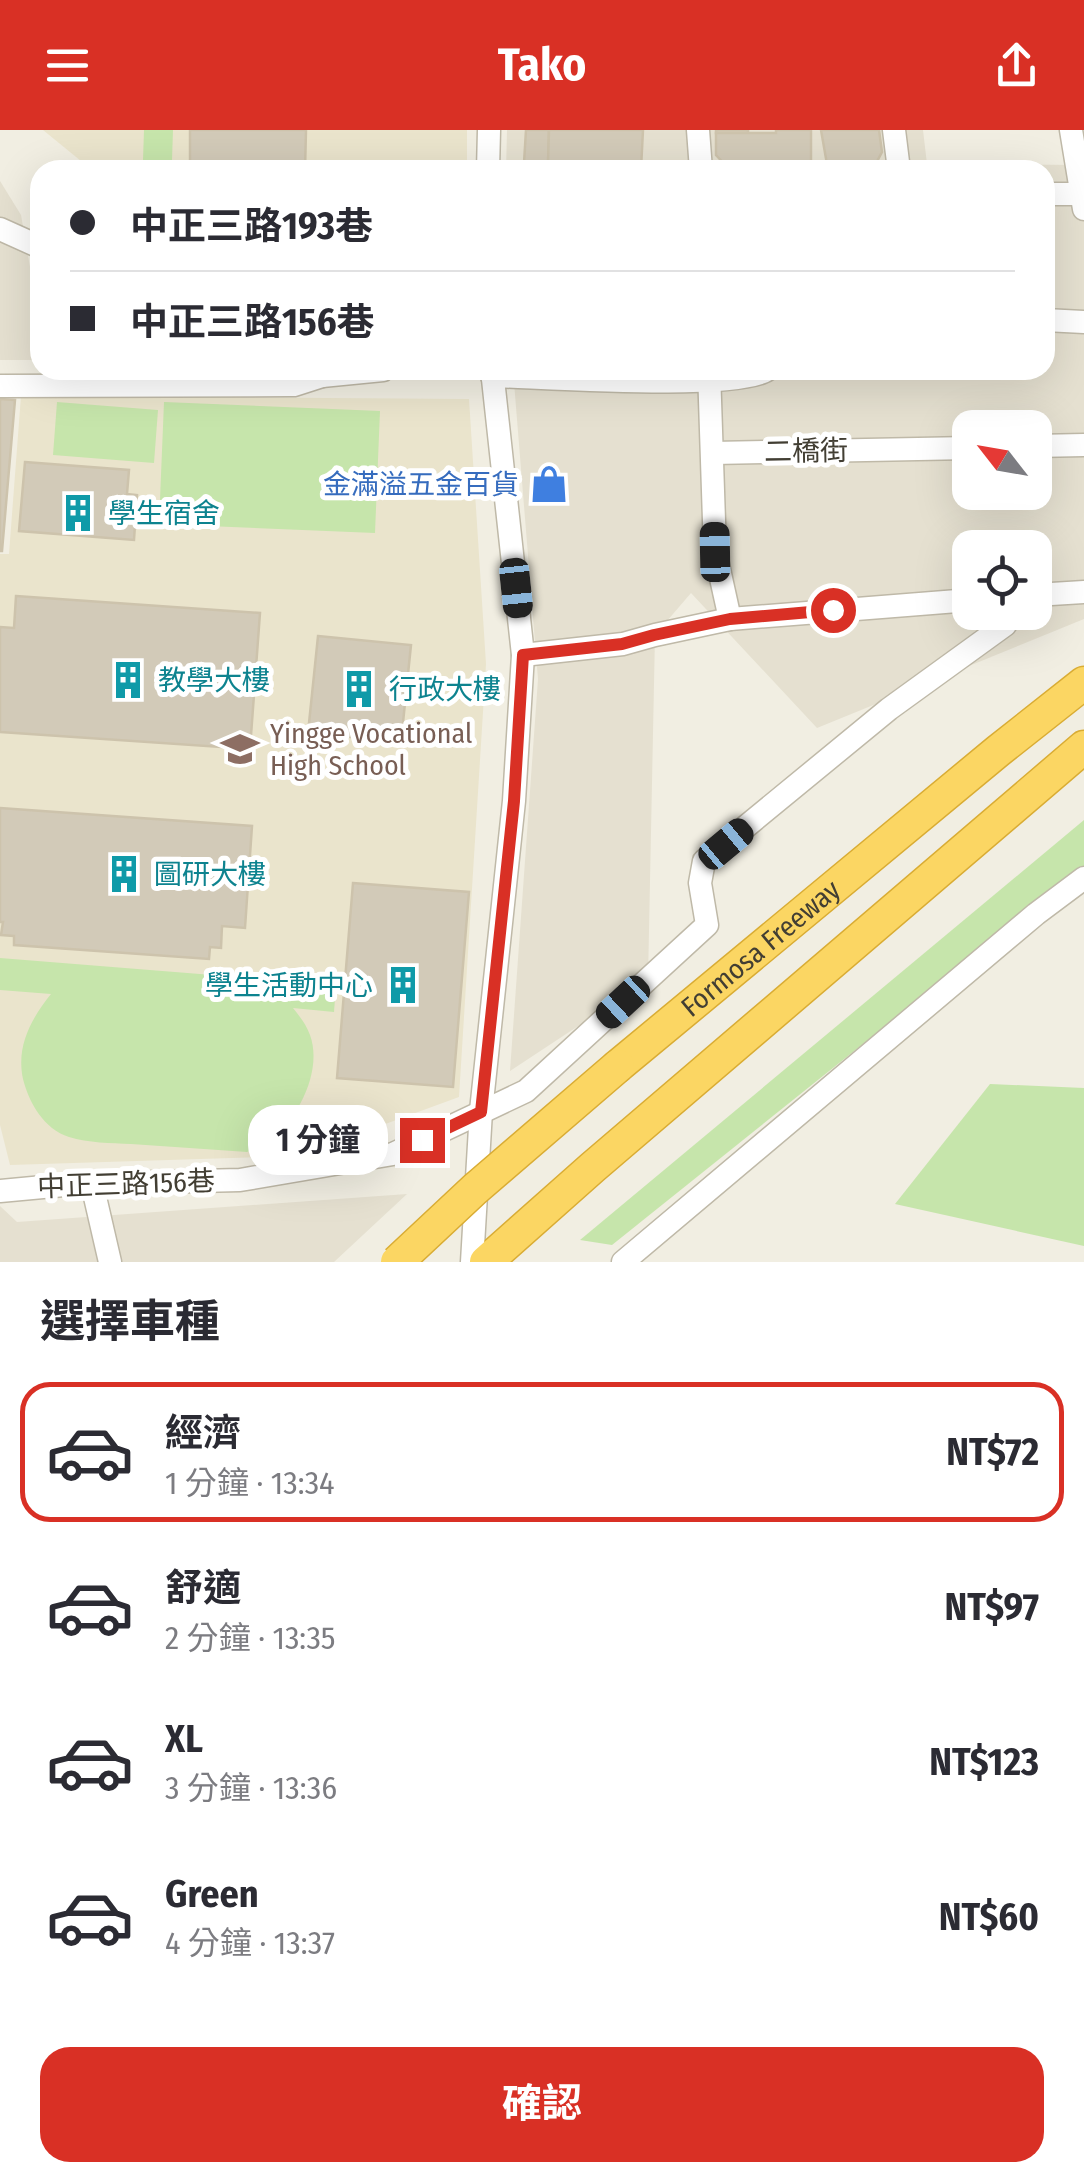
<!DOCTYPE html>
<html lang="zh-TW">
<meta charset="utf-8">
<style>
:root{--surface:#fff;--page:#f2f2f3;--text:#2b2b33;--muted:#7c7c81;--line:#e1e1e2;--accent:#d93025}
body{margin:0;font-family:"Fira Sans Condensed","Noto Sans TC",sans-serif;background:var(--page);color:var(--text);height:100vh;display:flex;flex-direction:column;font-size:38px;white-space:nowrap}
*{box-sizing:border-box;margin:0}
p{font-size:32px;color:var(--muted)}
.icon{flex:none;width:55px;height:55px;fill:none;stroke:currentColor;stroke-width:2;stroke-linecap:round;stroke-linejoin:round}
.map{position:relative;height:1132px;overflow:hidden}
.panel{display:flex;flex-direction:column;background:var(--surface);flex:1}
.panel>*{flex:none}
.guide{position:absolute;left:30px;top:30px;width:1025px;height:220px;border-radius:30px;box-shadow:0 10px 40px #0002;display:grid;align-content:center;height:220px;padding:0 40px;background:var(--surface)}
.needle{width:65px;rotate:301deg}
.fabs{position:absolute;left:952px;top:280px;display:grid;gap:20px}
.fabs a{display:grid;place-items:center;width:100px;height:100px;border-radius:20px;background:var(--surface);box-shadow:0 10px 40px #0002;font-size:50px}
.end{position:absolute;width:45px;height:45px;margin:-22px;border:12px solid #d93025;background:#fff;box-shadow:0 0 0 5px #fff}
.from{border-radius:50%}
.bubble{position:absolute;height:70px;border-radius:30px;background:var(--surface);box-shadow:0 10px 40px #0002;font-size:32px;font-weight:700;line-height:70px;text-align:center}
.car{position:absolute;width:30px;height:60px;margin:-30px -15px;border-radius:12px;box-shadow:0 0 8px 2px #0007;background:linear-gradient(#222 24%,#8ab4d8 0 40%,#222 0 76%,#8ab4d8 0 86%,#222 0)}
.guide b{display:flex;align-items:center;gap:35px;height:95px;font-size:38px}
.guide b+b{border-top:2px solid var(--line)}
.guide i{width:25px;height:25px;background:var(--text)}
ul{padding:0;list-style:none}
li{display:flex;align-items:center;gap:30px;height:140px;margin:0 20px 15px;padding:0 20px;border:5px solid transparent;border-radius:30px}
li div{flex:1}
li b{display:block;font-size:38px}
li em{font-style:normal;font-weight:700}
li.selected{border-color:var(--accent)}
li>.icon{width:90px;height:90px;stroke-width:1.5}
h2{padding:0 40px;font-size:45px;line-height:120px}
.button{display:flex;gap:20px;margin-top:auto;padding:20px 40px}
.button a{flex:1;height:115px;border-radius:30px;background:var(--accent);color:#fff;font-size:40px;font-weight:700;line-height:115px;text-align:center}
header{display:flex;justify-content:space-between;align-items:center;height:130px;padding:0 40px;background:var(--accent);color:#fff;font-size:45px;font-weight:700}
.map>svg:first-child{display:block}
</style>
<header><svg class="icon" aria-label="menu" viewBox="0 0 24 24"><path d="M4 6h16M4 12h16M4 18h16"/></svg>Tako<svg class="icon" aria-label="share" viewBox="0 0 24 24"><path d="M12 15V3M7 8l5-5 5 5M5 13v7h14v-7"/></svg></header>
<div class="map">
<svg width="1084" height="1132" viewBox="0 0 1084 1132">
<rect width="100%" height="100%" fill="#f1eee2"/>
<g fill="#e5e0d0" fill-rule="evenodd">
<path d="M507 0H923L927 34 1084 35V489L817 598 691 463 655 505 648 850 510 941 538 549 513 240H1045V40H506ZM970 298H1035V362H970ZM970 418H1035V482H970Z"/>
<path d="M0 51 21 85 40 195V230H0Z"/>
<path d="M407 1064 334 1132H0V1076L17 1092Z"/>
</g>
<g fill="#eae4cc">
<path d="M43 0H467V40H92Z"/>
<path d="M21 266 469 269 486 534 459 967 298 1026 10 1035 0 995V424H9Z"/>
</g>
<g fill="#c6e5ab">
<path d="M144 0H173L172 30H143Z"/>
<path d="M57 272 158 280 154 333 53 325Z"/>
<path d="M164 272 380 281 375 403 159 394Z"/>
<path d="M1084 690V737L612 1115 580 1110Z"/>
<path d="M0 828 336 855 334 882 293 878C300 887 306 894 310 905 323 941 298 989 269 1011 263 1016 255 1019 247 1022 209 1019 170 1017 131 1014 111 1013 88 1013 69 1007 44 999 29 973 23 949 16 916 31 889 51 864L0 860Z"/>
<path d="M990 954 1084 958V1116L895 1074Z"/>
</g>
<g fill="#d2cab8" stroke="#cdc3ac" stroke-width="2.5">
<path d="M190 0H306L305 40H190Z"/>
<path d="M526 0H549L548 34 524 33Z"/>
<path d="M549 0H643L641 39 548 34Z"/>
<rect x="716" y="0" width="32" height="3"/>
<path d="M776 0H811V39H729L716 25V3H776Z"/>
<path d="M821 0H879L882 22 874 37 828 40Z"/>
<path d="M0 269 15 270 2 421H0Z"/>
<path d="M25 332 129 340 127 364 137 365 134 410 19 401Z"/>
<path d="M16 466 260 483 250 619 0 602V497L14 498Z"/>
<path d="M318 506 411 515 401 612 308 603Z"/>
<path d="M0 678 252 696 245 798 222 796 221 818 210 817 209 829 14 815V806L1 805 3 792H0Z"/>
<path d="M353 753 469 762 453 957 337 948Z"/>
</g>
<g fill="none" stroke-linecap="round" stroke-linejoin="round">
<g stroke="#bfb9a8" stroke-width="25">
<g id="minor">
<path d="M698 0 701 40"/>
<path d="M894 0 899 40"/>
<path d="M1071 0 1084 79"/>
<path d="M488 40 489 0"/>
<path d="M1045 64H1081"/>
<path d="M0 99 40 117"/>
<path d="M1045 190 1084 192"/>
<path d="M709 240 715 421 730 489"/>
<path d="M311 241 322 246 383 240"/>
<path d="M492 246C539 247 737 261 767 240"/>
<path d="M0 256 294 255 322 246"/>
<path d="M1035 316 1084 315"/>
<path d="M713 323 970 318"/>
<path d="M1035 465 1084 462"/>
<path d="M523 525 623 514 655 505 730 489 970 470"/>
<path d="M92 1054 110 1132"/>
<path d="M0 1061 75 1054 240 1050 393 1024 526 961 707 795 700 753 704 731 889 579 1005 495 1014 482"/>
<path d="M472 1132 481 981 514 671 523 525 492 240"/>
<path d="M623 1132 1036 784 1084 748"/>
</g>
</g>
<g stroke="#d9ac34" stroke-width="35">
<g id="highway">
<path id="s1" d="M618 936 998 621 1084 553"/>
<path d="M486 1132 593 1037 1084 617"/>
</g>
</g>
<use href="#minor" stroke="#fff" stroke-width="22"/>
<use href="#highway" stroke="#fbd663" stroke-width="32"/>
<g stroke="#d9ac34" stroke-width="35" stroke-linecap="butt">
<path id="highway-bridge" d="M397 1132 475 1059 618 936"/>
</g>
<use href="#highway-bridge" stroke="#fbd663" stroke-width="32"/>
</g>
<g fill="none" stroke-linecap="round" stroke-linejoin="round">
<path stroke="#d93025" stroke-width="12" d="M422 1010 481 982 514 671 523 525 622 514 654 505 730 489 833 480"/>
</g>
<defs>
<g id="shop-bare" transform="scale(3)"><path d="M-5-2.5h2.3a2.7 3.5 0 0 1 5.4 0H5L5.5 6h-11ZM-1.5-2.5h3a1.5 2.3 0 0 0-3 0Z" fill="#3f7fe0" stroke="#fff" stroke-width="2.5" paint-order="stroke"/></g>
<g id="building-bare" transform="scale(3)"><path d="M-4-6H4V6H1V3H-1V6H-4ZM-2.5-4.3h1.7v1.8h-1.7ZM.8-4.3h1.7v1.8H.8ZM-2.5-1h1.7V.8h-1.7ZM.8-1h1.7V.8H.8Z" fill="#0f9aa8" stroke="#fff" stroke-width="2.5" paint-order="stroke"/></g>
<g id="school-bare" transform="scale(3)"><path d="M0-5L7-2L0 1L-7-2ZM-4 1L0 2.5L4 1V4Q0 6-4 4Z" fill="#8d6e63" stroke="#fff" stroke-width="2.5" paint-order="stroke"/></g>
</defs>
<g fill-rule="evenodd">
<use href="#shop-bare" x="549" y="354"/>
<use href="#building-bare" x="78" y="383"/>
<use href="#building-bare" x="128" y="550"/>
<use href="#building-bare" x="359" y="559"/>
<use href="#school-bare" x="240" y="619"/>
<use href="#building-bare" x="124" y="744"/>
<use href="#building-bare" x="403" y="855"/>
</g>
<g text-anchor="middle" dominant-baseline="central" stroke-width="10" stroke-linejoin="round" paint-order="stroke">
<g font-size="28" fill="#423e33" stroke="#fff">
<text transform="translate(806 321) rotate(-1)">二橋街</text>
<text stroke="none"><textPath href="#s1" startOffset="185">Formosa Freeway</textPath></text>
<text transform="translate(126 1054) rotate(-2)">中正三路156巷</text>
</g>
<g font-size="28" fill="#366cbe" stroke="#fff" text-anchor="end">
<text x="519" y="354">金滿溢五金百貨</text>
</g>
<g font-size="28" fill="#0d838f" stroke="#fff" text-anchor="start">
<text x="108" y="383">學生宿舍</text>
<text x="158" y="550">教學大樓</text>
<text x="389" y="559">行政大樓</text>
<text x="154" y="744">圖研大樓</text>
<text x="373" y="855" text-anchor="end">學生活動中心</text>
</g>
<g font-size="28" fill="#785e54" stroke="#fff" text-anchor="start">
<text x="270" y="603">Yingge Vocational<tspan x="270" dy="32">High School</tspan></text>
</g>
</g>
</svg>
<div class="fabs">
<a><svg class="needle" viewBox="-14 -14 28 28"><path d="M0-13l5 13h-10z" fill="#e53935"/><path d="M0 13l5-13h-10z" fill="#7c7c81"/></svg></a>
<a><svg class="icon" aria-label="locate" viewBox="0 0 24 24"><circle cx="12" cy="12" r="6"/><path d="M12 2v4M12 18v4M2 12h4M18 12h4"/></svg></a>
</div>
<i class="end from" style="left:833px;top:480px"></i>
<i class="end" style="left:422px;top:1010px"></i>
<div class="bubble" style="left:248px;top:975px;width:140px">1 分鐘</div>
<i class="car" style="left:715px;top:422px;rotate:359deg"></i>
<i class="car" style="left:516px;top:458px;rotate:174deg"></i>
<i class="car" style="left:726px;top:714px;rotate:50deg"></i>
<i class="car" style="left:623px;top:872px;rotate:227deg"></i>
<div class="guide">
<b><i class="from"></i>中正三路193巷</b>
<b><i></i>中正三路156巷</b>
</div>
</div>
<section class="panel">
<h2>選擇車種</h2>
<ul>
<li class="selected"><svg class="icon" aria-label="car" viewBox="0 0 24 24"><path d="M5 17H2v-5l4-1 3-4h7l3 4 3 1v5h-3M9 17h6M6 11h13"/><circle cx="7" cy="17" r="2"/><circle cx="17" cy="17" r="2"/></svg><div><b>經濟</b><p>1 分鐘 · 13:34</p></div><em>NT$72</em></li>
<li><svg class="icon" aria-label="car" viewBox="0 0 24 24"><path d="M5 17H2v-5l4-1 3-4h7l3 4 3 1v5h-3M9 17h6M6 11h13"/><circle cx="7" cy="17" r="2"/><circle cx="17" cy="17" r="2"/></svg><div><b>舒適</b><p>2 分鐘 · 13:35</p></div><em>NT$97</em></li>
<li><svg class="icon" aria-label="car" viewBox="0 0 24 24"><path d="M5 17H2v-5l4-1 3-4h7l3 4 3 1v5h-3M9 17h6M6 11h13"/><circle cx="7" cy="17" r="2"/><circle cx="17" cy="17" r="2"/></svg><div><b>XL</b><p>3 分鐘 · 13:36</p></div><em>NT$123</em></li>
<li><svg class="icon" aria-label="car" viewBox="0 0 24 24"><path d="M5 17H2v-5l4-1 3-4h7l3 4 3 1v5h-3M9 17h6M6 11h13"/><circle cx="7" cy="17" r="2"/><circle cx="17" cy="17" r="2"/></svg><div><b>Green</b><p>4 分鐘 · 13:37</p></div><em>NT$60</em></li>
</ul>
<div class="button"><a>確認</a></div>
</section>
